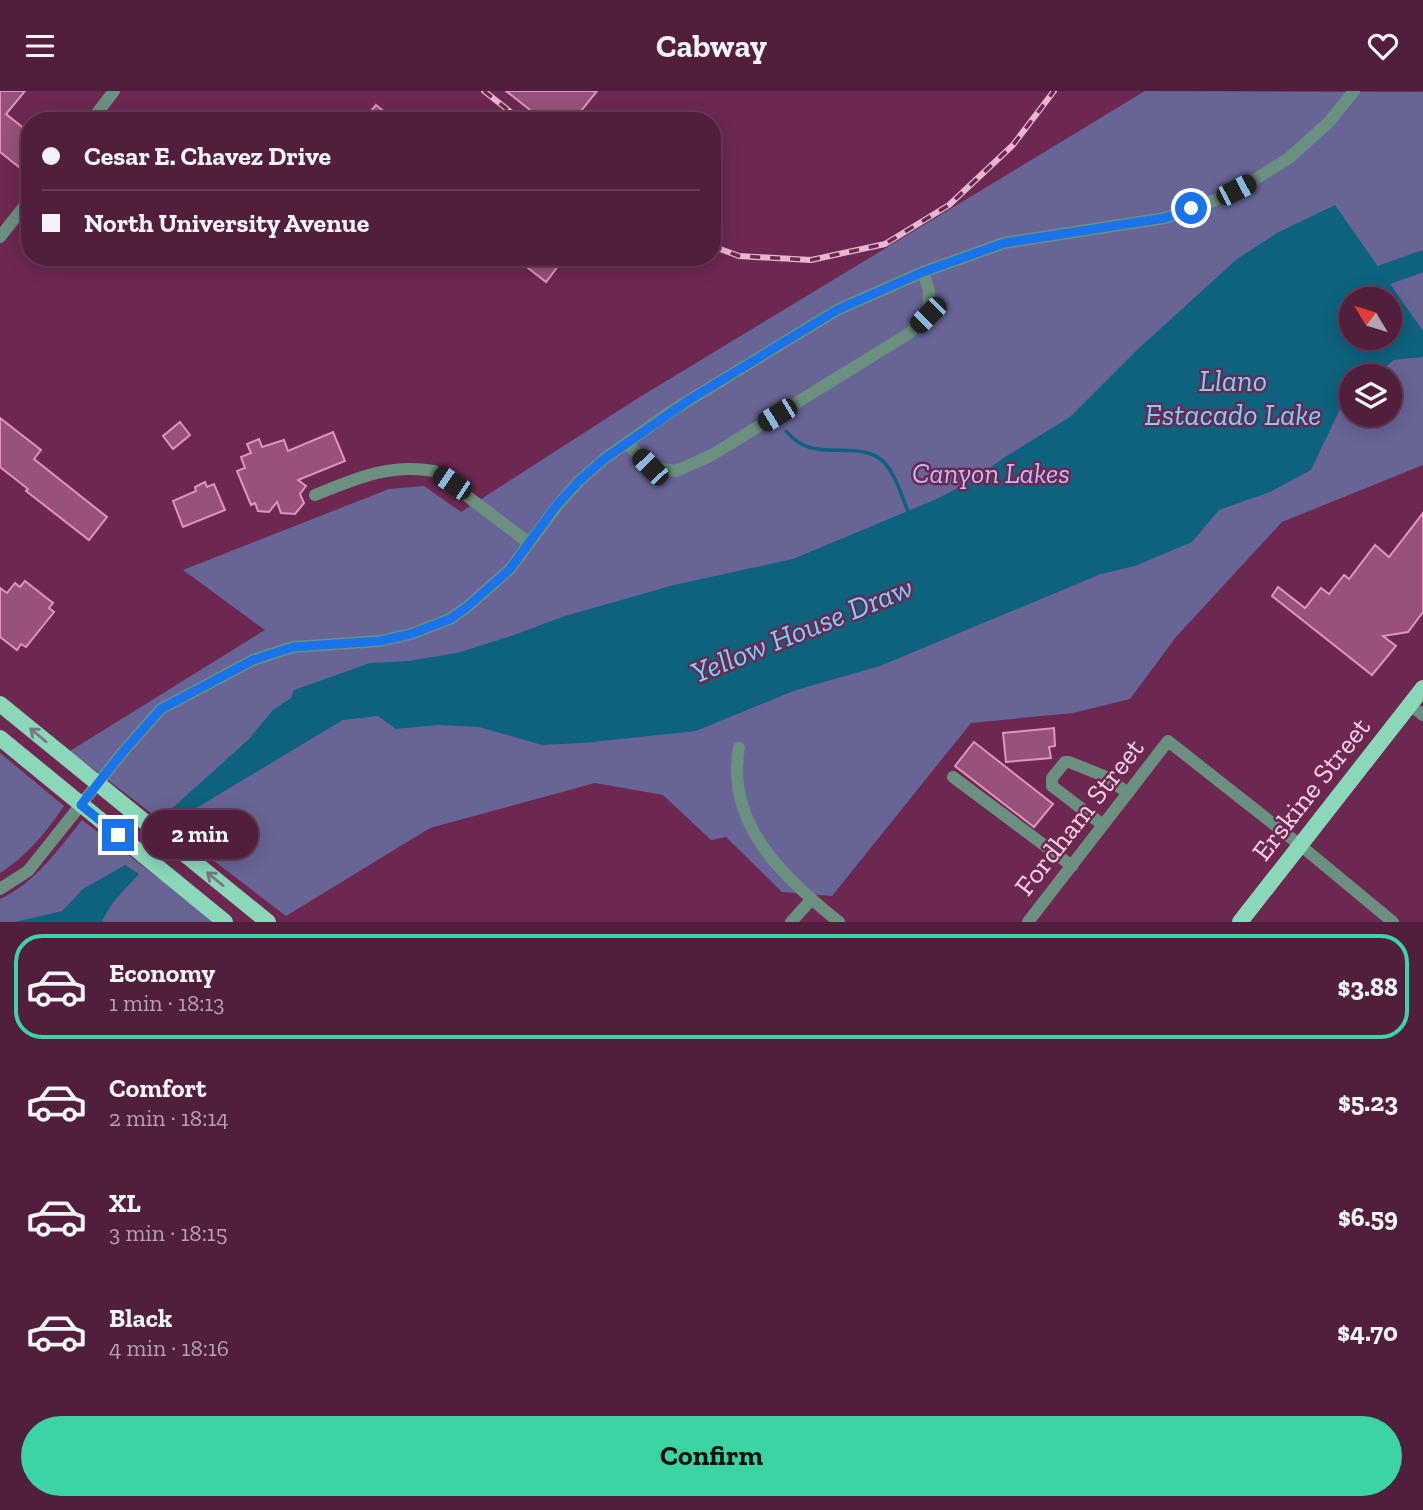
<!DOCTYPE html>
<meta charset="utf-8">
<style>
:root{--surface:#521e3d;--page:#582744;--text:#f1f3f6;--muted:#b5a2b0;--line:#683c57;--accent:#3cd4a4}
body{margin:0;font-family:"Zilla Slab",serif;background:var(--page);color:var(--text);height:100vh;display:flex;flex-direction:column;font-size:26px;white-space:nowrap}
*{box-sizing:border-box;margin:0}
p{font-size:23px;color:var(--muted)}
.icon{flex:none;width:38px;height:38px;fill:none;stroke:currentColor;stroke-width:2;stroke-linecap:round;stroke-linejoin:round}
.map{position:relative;height:831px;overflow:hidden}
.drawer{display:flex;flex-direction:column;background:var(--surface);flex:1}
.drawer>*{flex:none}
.banner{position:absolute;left:21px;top:21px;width:700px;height:154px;border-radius:28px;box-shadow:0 4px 18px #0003,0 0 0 2px var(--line);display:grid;align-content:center;height:154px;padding:0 21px;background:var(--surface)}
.needle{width:46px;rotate:308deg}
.fabs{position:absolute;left:1339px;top:196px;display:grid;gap:14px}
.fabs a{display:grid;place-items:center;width:63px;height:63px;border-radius:50%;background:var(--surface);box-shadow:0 4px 18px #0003,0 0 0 2px var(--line);font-size:35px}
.end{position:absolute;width:32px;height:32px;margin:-16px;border:9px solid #1a73e8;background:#fff;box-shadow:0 0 0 4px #fff}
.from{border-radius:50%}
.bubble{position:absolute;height:49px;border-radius:24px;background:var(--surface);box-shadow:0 4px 18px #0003,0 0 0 2px var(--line);font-size:23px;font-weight:700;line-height:49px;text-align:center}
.car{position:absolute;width:21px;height:42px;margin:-21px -10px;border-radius:9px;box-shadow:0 0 5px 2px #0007;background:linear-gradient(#222 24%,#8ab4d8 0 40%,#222 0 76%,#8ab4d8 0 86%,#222 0)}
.banner b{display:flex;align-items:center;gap:24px;height:66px;font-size:26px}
.banner b+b{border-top:2px solid var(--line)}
.banner i{width:18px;height:18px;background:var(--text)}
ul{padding:12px 0 0;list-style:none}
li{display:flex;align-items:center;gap:21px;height:105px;margin:0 14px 10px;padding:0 7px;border:4px solid transparent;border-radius:28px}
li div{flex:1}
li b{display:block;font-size:26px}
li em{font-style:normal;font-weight:700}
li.active{border-color:var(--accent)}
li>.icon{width:63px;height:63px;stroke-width:1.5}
.cta{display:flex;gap:14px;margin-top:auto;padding:14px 21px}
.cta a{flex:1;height:80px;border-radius:42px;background:var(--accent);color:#111;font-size:28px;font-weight:700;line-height:80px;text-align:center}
header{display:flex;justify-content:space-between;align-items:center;height:91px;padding:0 21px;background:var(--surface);font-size:32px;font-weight:700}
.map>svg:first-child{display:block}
</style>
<header><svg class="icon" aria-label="menu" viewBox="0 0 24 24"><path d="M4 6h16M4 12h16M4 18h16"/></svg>Cabway<svg class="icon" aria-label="heart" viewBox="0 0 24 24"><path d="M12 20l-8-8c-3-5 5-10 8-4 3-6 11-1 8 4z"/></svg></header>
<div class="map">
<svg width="1423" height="831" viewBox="0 0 1423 831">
<rect width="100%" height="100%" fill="#6d2851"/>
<g fill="#686596" fill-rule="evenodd">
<path d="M1145 0 1423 1V374L1282 431 1176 546 1130 608 1073 622 971 632 832 805 782 801 726 746 711 749 663 704 595 692 430 737 286 825 70 660 265 539 183 479 389 398 424 395 461 421 635 309ZM1351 208H1390V247H1351ZM1351 285H1390V324H1351Z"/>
<path d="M0 662 64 715C46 741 27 765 0 782Z"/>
<path d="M82 729 217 831H0V808C34 793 59 758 82 729Z"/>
</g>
<g fill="#0f627e" fill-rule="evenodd">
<path d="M1335 114 1423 240V266L1394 269 1374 285H1351V305L1342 314 1311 379 1270 401 1219 419 1192 451 1135 475 1101 483 880 575 796 599 696 640 583 652 542 654 479 636 438 634 396 638 378 625 343 629 188 722 173 742 158 730 249 648 273 619 291 607 294 599 370 572 408 570 457 562 511 545 565 525 674 494 793 468 939 407 976 387 1005 366 1070 326 1138 258 1237 168 1277 142ZM1351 208H1390V247H1351Z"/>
<path d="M125 774 139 783C123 801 111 810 102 831H15L62 820 83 798Z"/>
</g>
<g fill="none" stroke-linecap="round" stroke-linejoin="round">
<path stroke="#0f627e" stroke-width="3.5" d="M786 340C812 373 849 349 879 367 894 377 901 404 908 420"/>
<path stroke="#0f627e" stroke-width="21" d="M1363 199 1384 184 1423 170"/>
</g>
<g fill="#985178" stroke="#e292bc" stroke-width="2">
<path d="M0 0H25L6 23 30 42V62L19 76 0 61Z"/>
<path d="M506 0H597L573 30H544Z"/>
<path d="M376 14 396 30H363Z"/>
<path d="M514 166H565L546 191Z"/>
<path d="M0 327 41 359 34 368 107 426 89 449 26 400 28 398 0 376Z"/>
<path d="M180 331 190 344 173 358 163 345Z"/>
<path d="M333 341 345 370 298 389 306 395 300 403 304 412 295 423 281 422 277 411 269 421 258 420 255 412 251 414 237 380 245 377 241 366 251 362 247 353 259 348 262 356 284 349 288 360Z"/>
<path d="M205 391 207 396 214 393 225 419 183 436 173 410 196 400 195 396Z"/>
<path d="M1423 422V521L1408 541 1383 545 1396 555 1372 584 1272 505 1278 496 1305 517 1321 497 1329 503 1344 484 1349 488 1375 454 1389 466Z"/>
<path d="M25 490 53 512 49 517 54 521 26 556 21 553 17 559 0 546V497L7 502 15 492 20 496Z"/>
<path d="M1054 637 1055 655 1049 656 1051 667 1006 671 1003 642Z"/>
<path d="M974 651 1053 713 1034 736 955 675Z"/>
</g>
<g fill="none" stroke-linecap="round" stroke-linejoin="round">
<g stroke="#6b9080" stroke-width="12">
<path d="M91 30 114 0"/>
<path d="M0 146 30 108"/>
<path d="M627 352 650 376 676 380 712 364 908 243 928 224 929 199 923 181"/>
<path d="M315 404C355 388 389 372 434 380L529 452"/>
<path d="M1410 614 1423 624"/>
<path d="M739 657C725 733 785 788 839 831"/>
<path d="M953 686 1072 775"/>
<path d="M1103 734 1052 695V687L1065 671H1069L1104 685 1128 702"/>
<path d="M0 798 28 780 122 662 161 618 253 569 293 556 380 550 411 543 450 528 467 516 510 478 557 415 579 390 604 368 670 321 837 219 923 181 1004 152 1165 127 1218 108 1254 89 1289 67 1329 31 1354 0"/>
<path d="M791 831 811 809"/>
<path d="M1028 831 1168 650 1300 754 1393 831"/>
</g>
<g stroke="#8ad8b9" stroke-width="16">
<path d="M0 613 268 831"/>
<path d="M0 647 225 831"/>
<path d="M1240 831 1423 597"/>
</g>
<g stroke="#e6b7cf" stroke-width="6">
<g id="rail">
<path d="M484 0 522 30"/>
<path d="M712 155 739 165 811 169 885 153 949 114 1013 54 1054 0"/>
</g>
</g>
<use href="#rail" stroke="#6d2851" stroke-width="3.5" stroke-dasharray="10" stroke-linecap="butt"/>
</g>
<defs><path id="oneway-shaft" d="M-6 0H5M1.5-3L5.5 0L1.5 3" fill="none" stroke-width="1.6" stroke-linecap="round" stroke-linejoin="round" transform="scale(1.75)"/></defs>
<g stroke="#7a7780">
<use href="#oneway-shaft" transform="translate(38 644) rotate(-140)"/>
<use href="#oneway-shaft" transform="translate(215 788) rotate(-141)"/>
</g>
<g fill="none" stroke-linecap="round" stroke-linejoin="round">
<path stroke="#1a73e8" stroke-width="9" d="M118 744 81 714 122 662 161 618 253 569 293 556 380 550 411 543 450 528 467 516 510 478 556 415 579 390 604 368 689 309 837 219 923 181 1004 152 1165 127 1191 117"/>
</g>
<g text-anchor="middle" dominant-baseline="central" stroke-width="5" stroke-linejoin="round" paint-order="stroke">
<g font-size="28" font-style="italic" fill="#bdbaf4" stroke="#6d2851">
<text x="991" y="382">Canyon Lakes</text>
</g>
<g font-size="28" fill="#fdd2e7" stroke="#6d2851">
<text transform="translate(1311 698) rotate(-52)">Erskine Street</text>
<text transform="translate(1079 726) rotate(-52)">Fordham Street</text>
</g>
<g font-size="30" font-style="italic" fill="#72d4fd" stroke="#6d2851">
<text x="1233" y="290">Llano<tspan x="1233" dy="34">Estacado Lake</tspan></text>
<text transform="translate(802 539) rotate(-22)">Yellow House Draw</text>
</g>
</g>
</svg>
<div class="fabs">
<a><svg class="needle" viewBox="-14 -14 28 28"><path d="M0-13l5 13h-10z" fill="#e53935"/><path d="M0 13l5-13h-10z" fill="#b5a2b0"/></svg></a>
<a><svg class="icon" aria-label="layers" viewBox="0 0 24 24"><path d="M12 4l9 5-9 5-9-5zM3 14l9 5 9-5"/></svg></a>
</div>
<i class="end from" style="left:1191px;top:117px"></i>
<i class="end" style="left:118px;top:744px"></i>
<div class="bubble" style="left:142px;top:719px;width:116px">2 min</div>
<i class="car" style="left:1236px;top:99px;rotate:63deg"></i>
<i class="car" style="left:928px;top:224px;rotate:225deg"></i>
<i class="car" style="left:777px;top:324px;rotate:239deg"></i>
<i class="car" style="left:650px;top:376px;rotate:316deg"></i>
<i class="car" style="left:452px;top:392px;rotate:304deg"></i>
<div class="banner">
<b><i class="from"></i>Cesar E. Chavez Drive</b>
<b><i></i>North University Avenue</b>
</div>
</div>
<section class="drawer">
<ul>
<li class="active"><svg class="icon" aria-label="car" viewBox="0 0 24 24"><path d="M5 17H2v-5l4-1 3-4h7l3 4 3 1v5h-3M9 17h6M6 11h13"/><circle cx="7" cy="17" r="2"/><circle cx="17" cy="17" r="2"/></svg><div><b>Economy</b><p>1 min · 18:13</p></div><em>$3.88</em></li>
<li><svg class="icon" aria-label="car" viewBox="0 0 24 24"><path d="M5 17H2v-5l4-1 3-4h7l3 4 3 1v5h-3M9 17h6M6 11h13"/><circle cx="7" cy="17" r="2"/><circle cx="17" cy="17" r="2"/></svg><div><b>Comfort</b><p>2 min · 18:14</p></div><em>$5.23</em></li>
<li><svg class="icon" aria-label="car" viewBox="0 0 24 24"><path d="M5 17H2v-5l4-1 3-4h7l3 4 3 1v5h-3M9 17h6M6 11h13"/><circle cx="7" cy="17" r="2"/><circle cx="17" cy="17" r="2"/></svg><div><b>XL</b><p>3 min · 18:15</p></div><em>$6.59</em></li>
<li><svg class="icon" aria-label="car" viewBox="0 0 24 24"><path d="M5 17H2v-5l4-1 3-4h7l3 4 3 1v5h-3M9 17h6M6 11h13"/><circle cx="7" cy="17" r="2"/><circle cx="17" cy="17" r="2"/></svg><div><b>Black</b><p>4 min · 18:16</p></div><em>$4.70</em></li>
</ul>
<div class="cta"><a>Confirm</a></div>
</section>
